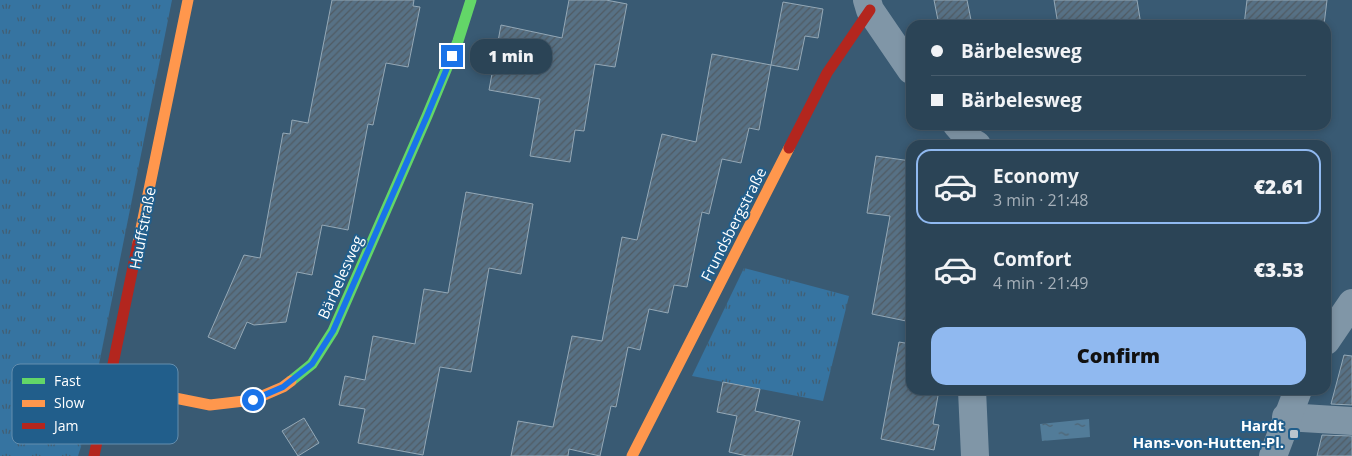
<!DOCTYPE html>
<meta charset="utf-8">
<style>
:root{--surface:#2b4456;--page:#334b5c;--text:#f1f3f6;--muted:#a6b0b9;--line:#475c6c;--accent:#90b9f0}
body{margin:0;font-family:"Open Sans",sans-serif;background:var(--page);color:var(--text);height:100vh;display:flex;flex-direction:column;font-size:19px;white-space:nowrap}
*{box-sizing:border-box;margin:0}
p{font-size:16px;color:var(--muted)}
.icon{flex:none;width:28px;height:28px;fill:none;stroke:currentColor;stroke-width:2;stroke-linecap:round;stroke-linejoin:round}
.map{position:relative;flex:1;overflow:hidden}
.panel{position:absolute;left:906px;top:140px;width:425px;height:255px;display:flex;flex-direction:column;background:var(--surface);border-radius:15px;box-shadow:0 2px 8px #0003,0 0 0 1px var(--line)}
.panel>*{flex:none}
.guide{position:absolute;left:906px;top:20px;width:425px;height:110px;border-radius:15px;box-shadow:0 2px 8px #0003,0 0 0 1px var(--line);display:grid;align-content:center;height:110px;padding:0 25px;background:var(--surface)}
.end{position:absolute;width:22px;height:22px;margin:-11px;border:6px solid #1a73e8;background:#fff;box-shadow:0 0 0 2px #fff}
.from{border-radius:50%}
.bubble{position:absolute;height:35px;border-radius:15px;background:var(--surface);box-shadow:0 2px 8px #0003,0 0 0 1px var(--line);font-size:16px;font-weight:800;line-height:35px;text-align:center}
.guide b{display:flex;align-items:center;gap:18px;height:48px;font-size:19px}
.guide b+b{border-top:1px solid var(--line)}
.guide i{width:12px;height:12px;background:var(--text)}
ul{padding:9px 0 0;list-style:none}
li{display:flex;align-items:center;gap:15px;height:75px;margin:0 10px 8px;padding:0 15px;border:2px solid transparent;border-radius:15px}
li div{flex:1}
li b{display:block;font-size:19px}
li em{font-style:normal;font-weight:800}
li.on{border-color:var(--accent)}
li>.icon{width:45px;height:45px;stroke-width:1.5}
.action{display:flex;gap:10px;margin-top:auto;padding:10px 25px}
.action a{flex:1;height:58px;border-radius:15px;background:var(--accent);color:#111;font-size:20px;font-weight:800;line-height:58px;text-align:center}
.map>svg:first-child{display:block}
</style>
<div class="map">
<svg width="1352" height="456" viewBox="0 0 1352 456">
<defs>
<pattern id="grass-tufts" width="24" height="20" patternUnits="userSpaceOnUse" patternTransform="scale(1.25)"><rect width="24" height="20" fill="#3674a1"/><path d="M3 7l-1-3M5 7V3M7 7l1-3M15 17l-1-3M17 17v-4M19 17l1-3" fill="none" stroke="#425e72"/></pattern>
<pattern id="water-ripples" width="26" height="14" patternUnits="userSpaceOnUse" patternTransform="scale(1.25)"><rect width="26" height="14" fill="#527c99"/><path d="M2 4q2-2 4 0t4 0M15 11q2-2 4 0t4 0" fill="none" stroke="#4f6472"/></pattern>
<pattern id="building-hatch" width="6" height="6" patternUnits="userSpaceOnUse" patternTransform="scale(1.25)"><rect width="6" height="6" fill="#577185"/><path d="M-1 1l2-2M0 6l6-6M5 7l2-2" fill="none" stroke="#505b63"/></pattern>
</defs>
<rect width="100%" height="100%" fill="#395a73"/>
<g fill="url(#grass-tufts)">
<path d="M0 0H172L85 434 78 456H0Z"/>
<path d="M744 268 849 296 823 401 692 376Z"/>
</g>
<path fill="url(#water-ripples)" d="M1089 419 1090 437 1042 441 1040 424Z"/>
<g fill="url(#building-hatch)" stroke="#94a8b6">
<path d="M332 0H414L413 6 420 7 408 67 386 63 373 125 368 124 348 230 322 225 312 275 297 272 286 322 254 325 247 322 235 349 208 337 244 255 260 258 283 133 290 134 292 120 308 123Z"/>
<path d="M569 0H606L627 4 615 67 595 64 584 131 575 130 570 162 530 156 540 99 489 90 501 25 562 38Z"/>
<path d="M934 0H967L972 25H939Z"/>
<path d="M1054 0H1137L1141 25H1058Z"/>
<path d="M1247 0H1327L1324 25H1244Z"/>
<path d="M783 2 823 9 818 38 805 36 798 70 771 65Z"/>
<path d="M712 54 771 65 759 130 749 128 741 163 722 159 709 214 702 212 687 287 674 285 668 313 649 309 640 350 628 347 616 407 611 406 600 456 569 449 568 456H511L518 421 553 427 572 336 602 341 622 237 637 240 662 134 696 142Z"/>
<path d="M876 156 911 161V322L872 314 890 216 867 213Z"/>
<path d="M466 192 533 204 521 274 489 268 471 372 440 367 423 455 358 443 365 409 339 405 345 376 365 380 373 336 415 344 424 289 448 293Z"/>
<path d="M899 342 911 344V390H939L933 424 939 425 934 450 881 439Z"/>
<path d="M1344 355 1352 356V405L1331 404Z"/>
<path d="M723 382 760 389 755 411 800 421 792 456H747L729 452 737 416 717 412Z"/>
<path d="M304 418 319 443 298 456 282 431Z"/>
<path d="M1322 435 1352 436V456H1317Z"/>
</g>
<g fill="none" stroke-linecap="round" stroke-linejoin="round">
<g stroke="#8096a7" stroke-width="28">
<path d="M867 0 870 10 911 70"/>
<path d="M957 125 972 142 977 145"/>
<path d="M1326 341 1352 303"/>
<path d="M972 390 975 456"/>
<path d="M1286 417 1352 421"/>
<path d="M1273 456 1298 390"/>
</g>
<path stroke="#63d668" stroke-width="11" d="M291 381 312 364 333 331 427 116 458 41 471 0"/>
<g stroke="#ff974d" stroke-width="11">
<path d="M138 243 188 0"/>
<path d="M110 385 210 405 253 400 283 387 291 381"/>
<path d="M632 456 789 148"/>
</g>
<g stroke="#b3261e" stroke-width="11">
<path d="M789 148 827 73 870 10"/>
<path d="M94 456 138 243"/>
</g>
</g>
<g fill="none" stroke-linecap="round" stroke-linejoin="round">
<path stroke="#1a73e8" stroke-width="6" d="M253 400 283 387 312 364 333 331 427 116 452 56"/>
</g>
<rect fill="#bac5ce" stroke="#215e8b" stroke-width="2" x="1289" y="429" width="10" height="10" rx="2.5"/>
<g text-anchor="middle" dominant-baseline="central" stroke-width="4" stroke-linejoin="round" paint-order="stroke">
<g font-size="15" fill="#fff" stroke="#215e8b">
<text transform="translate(733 224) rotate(-63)">Frundsbergstraße</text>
<text transform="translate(142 228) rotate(-79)">Hauffstraße</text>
<text transform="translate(340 277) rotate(-66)">Bärbelesweg</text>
</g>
<g font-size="15" font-weight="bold" fill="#fff" stroke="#215e8b" text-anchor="end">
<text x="1284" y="425">Hardt<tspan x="1284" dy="17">Hans-von-Hutten-Pl.</tspan></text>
</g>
</g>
<rect x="12" y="364" width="166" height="80" rx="8" fill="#215e8b" stroke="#648eae" stroke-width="1"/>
<rect x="22" y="378" width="23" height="6" fill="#63d668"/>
<rect x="22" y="400" width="23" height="7" fill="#ff974d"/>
<rect x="22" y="423" width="23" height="6" fill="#b3261e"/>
<g font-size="14" fill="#fff">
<text x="54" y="386">Fast</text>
<text x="54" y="408">Slow</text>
<text x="54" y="431">Jam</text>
</g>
</svg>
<i class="end from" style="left:253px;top:400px"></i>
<i class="end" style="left:452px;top:56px"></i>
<div class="bubble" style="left:470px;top:39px;width:82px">1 min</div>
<div class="guide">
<b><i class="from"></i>Bärbelesweg</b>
<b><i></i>Bärbelesweg</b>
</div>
<section class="panel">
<ul>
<li class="on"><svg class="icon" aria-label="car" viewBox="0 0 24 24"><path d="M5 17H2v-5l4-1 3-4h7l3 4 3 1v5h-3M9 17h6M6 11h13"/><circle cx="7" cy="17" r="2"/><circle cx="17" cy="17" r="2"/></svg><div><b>Economy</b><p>3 min · 21:48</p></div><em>€2.61</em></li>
<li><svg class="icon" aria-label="car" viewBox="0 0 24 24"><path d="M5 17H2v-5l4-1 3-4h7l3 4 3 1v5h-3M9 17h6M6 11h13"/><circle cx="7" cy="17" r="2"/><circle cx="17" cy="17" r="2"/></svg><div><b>Comfort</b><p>4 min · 21:49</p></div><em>€3.53</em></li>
</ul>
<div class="action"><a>Confirm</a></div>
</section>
</div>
